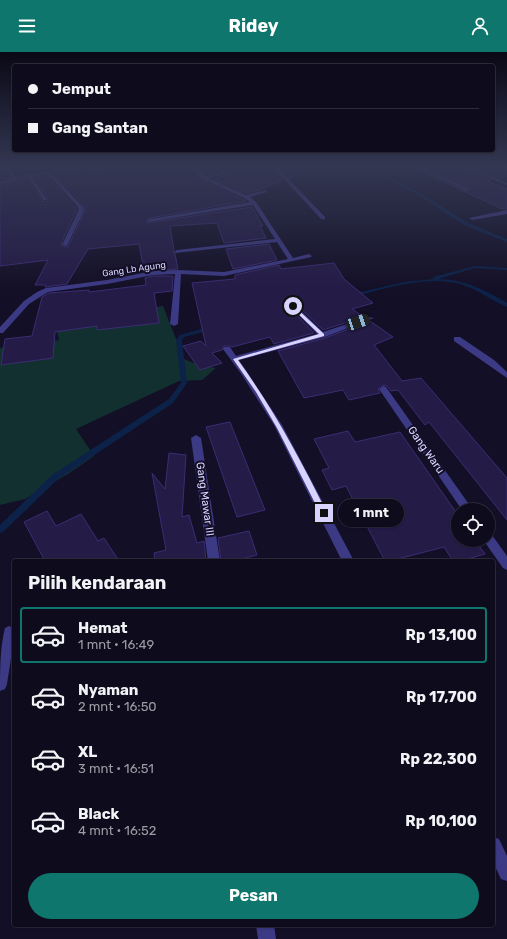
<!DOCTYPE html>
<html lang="id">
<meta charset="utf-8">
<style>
:root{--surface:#0e0b1c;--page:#1c1929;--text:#f1f3f6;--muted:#9b9ba3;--line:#2e2b3b;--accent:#0f766e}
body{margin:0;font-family:Rubik,sans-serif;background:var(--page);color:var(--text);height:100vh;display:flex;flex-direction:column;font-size:15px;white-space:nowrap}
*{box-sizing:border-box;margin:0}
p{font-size:13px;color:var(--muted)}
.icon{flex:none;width:22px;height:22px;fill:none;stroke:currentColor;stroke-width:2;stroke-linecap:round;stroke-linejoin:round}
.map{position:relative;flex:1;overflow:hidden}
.sheet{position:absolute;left:12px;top:507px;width:483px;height:368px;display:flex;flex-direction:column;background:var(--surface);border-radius:4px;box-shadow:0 1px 3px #0004,0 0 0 1px var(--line)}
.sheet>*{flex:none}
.guide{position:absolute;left:12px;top:12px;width:483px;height:88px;border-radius:4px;box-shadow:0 1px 3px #0004,0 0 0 1px var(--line);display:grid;align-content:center;height:88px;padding:0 16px;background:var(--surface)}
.tools{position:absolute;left:451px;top:451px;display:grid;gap:8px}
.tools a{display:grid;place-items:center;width:44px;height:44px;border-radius:50%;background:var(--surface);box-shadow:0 1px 3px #0004,0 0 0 1px var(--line);font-size:20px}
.end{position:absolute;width:18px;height:18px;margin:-9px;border:5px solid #d9d4ff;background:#111;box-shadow:0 0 0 2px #111}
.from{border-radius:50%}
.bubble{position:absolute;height:28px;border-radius:14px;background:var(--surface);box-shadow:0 1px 3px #0004,0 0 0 1px var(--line);font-size:13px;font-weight:700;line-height:28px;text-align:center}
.car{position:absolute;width:12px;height:24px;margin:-12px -6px;border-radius:5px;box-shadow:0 0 3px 1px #0007;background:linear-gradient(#222 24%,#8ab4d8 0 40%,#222 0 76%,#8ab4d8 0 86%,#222 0)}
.guide b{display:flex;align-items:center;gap:14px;height:38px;font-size:15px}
.guide b+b{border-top:1px solid var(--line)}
.guide i{width:10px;height:10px;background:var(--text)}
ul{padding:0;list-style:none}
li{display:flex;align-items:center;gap:12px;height:56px;margin:0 8px 6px;padding:0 8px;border:2px solid transparent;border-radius:4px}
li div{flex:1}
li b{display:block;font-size:15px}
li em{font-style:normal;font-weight:700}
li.current{border-color:var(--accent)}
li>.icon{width:36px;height:36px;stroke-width:1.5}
h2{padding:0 16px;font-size:18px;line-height:48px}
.action{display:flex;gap:8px;margin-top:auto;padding:8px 16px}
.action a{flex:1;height:46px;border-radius:24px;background:var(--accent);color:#fff;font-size:16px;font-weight:700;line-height:46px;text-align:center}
header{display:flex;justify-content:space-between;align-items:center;height:52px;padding:0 16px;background:var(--accent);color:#fff;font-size:18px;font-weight:700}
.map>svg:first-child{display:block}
</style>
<header><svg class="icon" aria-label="menu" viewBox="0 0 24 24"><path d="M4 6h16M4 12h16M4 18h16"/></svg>Ridey<svg class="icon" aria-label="person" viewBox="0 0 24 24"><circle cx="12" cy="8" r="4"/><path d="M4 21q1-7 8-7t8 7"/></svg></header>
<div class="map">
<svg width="507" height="887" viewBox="0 0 507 887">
<rect width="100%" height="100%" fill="#130f26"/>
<path fill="#12302f" d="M163 254 184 307 198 313 216 316 202 328 179 329 76 377 94 404 68 422 25 447 0 453V296L59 288 54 267Z"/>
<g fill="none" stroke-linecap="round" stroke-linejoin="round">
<g fill="#0c2248" fill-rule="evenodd">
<path d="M364 114H368L420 141 468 171 507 187V190L464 173 418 143Z"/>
<path d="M475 214 507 216V218L475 216 438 227C464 227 485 238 507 251V255C492 249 479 238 463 233 427 222 386 237 351 245L348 243 404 230 433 227V225Z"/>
<path d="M212 274 215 276 214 277 184 285 182 288 187 331 173 351 58 427 3 480 0 481V473L52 423 169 347 181 331 176 288 180 283Z"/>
</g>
</g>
<g fill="#241b47" stroke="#3b2d73">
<path d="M0 114H3L10 126 0 127Z"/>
<path d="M9 114H79L17 125Z"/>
<path d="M95 114H189L201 128 246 149 150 166 146 169 147 171 252 155 263 174H260L266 186 224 191 217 171 170 174 174 198 173 200 175 202 178 217 144 219 139 192 88 197 67 232 45 235 46 233H35L48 208 0 214V132L28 127 42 149 47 150 48 147 35 126 47 124 76 156V159L61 192 62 194 68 195 85 159 84 154 55 122 89 116 95 122 101 121Z"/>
<path d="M196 114H271L283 128 260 138 246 141 214 127 232 122 233 118 205 122Z"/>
<path d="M278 114H317L289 126Z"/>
<path d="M410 114H414V115L464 139 469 138 470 136 423 114H459V115L490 128 487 129 507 137V157H502Z"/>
<path d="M468 114H507V124L498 126Z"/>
<path d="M269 192 277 208 233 217 226 197Z"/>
<path d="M334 211 344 227 373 251 352 257 364 265 323 278 296 252 292 251 289 253V255L314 281 274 292 270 285 232 295 230 294H224L222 298 212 301 222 311 200 318 183 294 201 289 206 294 192 231 235 227V223L279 213 281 217Z"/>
<path d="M153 224H173L172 239 154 241 159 271 97 278V274L55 280 53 306 1 313 5 287 32 284 42 245 49 241 89 238V240L146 233 145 226Z"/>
<path d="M370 269 393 285 374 293 402 329 421 326 507 426V468L429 370 425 373 398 338 391 339 387 334 383 333 378 337 380 341 349 348 343 338 304 346 278 299 325 286Z"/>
<path d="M230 370 265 458 237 465 206 375Z"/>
<path d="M348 379 355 390 400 380 458 463V488H475L485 502 460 509H453L444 495 390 509H385L346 434 332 438 322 418 329 416 314 387Z"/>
<path d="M169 401 186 403 182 465 189 463 197 491 204 489 206 509H155L154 501 166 498 152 421 165 437Z"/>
<path d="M47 459 56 474 81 462 98 489 104 486 119 509H45L24 470Z"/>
<path d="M249 479 257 503 233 509H221L218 486Z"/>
</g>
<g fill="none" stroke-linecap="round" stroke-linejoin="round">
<g fill="#3d3a85" fill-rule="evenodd">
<path d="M89 114H93L100 120 96 121Z"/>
<path d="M27 123H31L47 148H43Z"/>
</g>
<g fill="#3d3a85" fill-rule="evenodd">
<path d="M4 114H8L17 128H13Z"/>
<path d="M190 114H194L205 124 232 119V121L209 126 246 143 267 138V140L250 145 256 150 293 206 309 202 312 204 311 205 224 224 181 222 178 272 174 274 170 272 175 222 153 223 107 232 48 240 29 252 3 281H0V275L24 249 37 240 46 236 107 228 153 219 178 218 224 220 288 207 277 190 175 201 174 200 177 198 275 187 253 153 148 170 147 169 150 167 250 150 244 146 202 127Z"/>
<path d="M272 114H276L325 165V167H321Z"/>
<path d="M415 114H420L469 137 465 138Z"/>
<path d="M460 114H465L507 131V133Z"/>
<path d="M47 120H51L83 155 84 159 67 194 62 193 78 159V155L47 122Z"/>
<path d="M507 158V162L472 168 469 166Z"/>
<path d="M293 252 295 253 323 280 368 265 374 266 325 285 239 308 282 373 354 509H342L274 373 242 323 223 297 224 295H230L236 304 317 282 291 255 290 254Z"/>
<path d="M454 285H460L494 308 507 320V326L454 289Z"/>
<path d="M383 334 386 335 473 458H462L379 337Z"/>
<path d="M196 383 201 386 220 509H208L191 386Z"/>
<path d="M488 482 492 483 507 504V518L503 516 484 489V488H488Z"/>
<path d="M9 574 14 577V587L7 632 5 637 0 639C0 619 0 595 5 576Z"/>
<path d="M493 785 499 787 507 804V829L501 827 493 810Z"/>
<path d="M256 873H274L276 887H258Z"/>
</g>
<path fill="#3d3a85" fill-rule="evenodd" d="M85 114H92L0 131V129Z"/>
</g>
<linearGradient id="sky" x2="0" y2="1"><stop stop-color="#0a0815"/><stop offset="0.48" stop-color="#333752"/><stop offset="1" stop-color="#333752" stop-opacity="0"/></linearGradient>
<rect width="507" height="238" fill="url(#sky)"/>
<path fill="#d9d4ff" d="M293 253 324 282V284L238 308C273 356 301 408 327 461L324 464 321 463 277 376 256 340 233 307 319 282 291 255Z"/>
<g text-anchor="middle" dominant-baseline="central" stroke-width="4" stroke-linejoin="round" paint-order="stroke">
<g font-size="9" fill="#d9d4ff" stroke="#130f26">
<text transform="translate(134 217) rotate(-8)">Gang Lb Agung</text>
</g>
<g font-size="11" fill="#d9d4ff" stroke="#130f26">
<text transform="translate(426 398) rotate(55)">Gang Waru</text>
<text transform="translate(205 447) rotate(82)">Gang Mawar III</text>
</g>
</g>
</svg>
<div class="tools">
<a><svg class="icon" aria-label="locate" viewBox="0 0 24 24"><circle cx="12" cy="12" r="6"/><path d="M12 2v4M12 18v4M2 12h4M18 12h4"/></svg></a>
</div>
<i class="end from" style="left:293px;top:254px"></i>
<i class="end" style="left:324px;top:461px"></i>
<div class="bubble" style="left:338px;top:447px;width:66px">1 mnt</div>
<i class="car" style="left:358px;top:270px;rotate:71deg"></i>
<div class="guide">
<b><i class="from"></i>Jemput</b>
<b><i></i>Gang Santan</b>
</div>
<section class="sheet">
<h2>Pilih kendaraan</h2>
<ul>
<li class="current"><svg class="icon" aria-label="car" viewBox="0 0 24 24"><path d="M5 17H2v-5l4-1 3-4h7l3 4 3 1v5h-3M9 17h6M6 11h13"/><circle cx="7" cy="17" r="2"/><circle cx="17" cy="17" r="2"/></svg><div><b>Hemat</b><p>1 mnt · 16:49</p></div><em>Rp 13,100</em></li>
<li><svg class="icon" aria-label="car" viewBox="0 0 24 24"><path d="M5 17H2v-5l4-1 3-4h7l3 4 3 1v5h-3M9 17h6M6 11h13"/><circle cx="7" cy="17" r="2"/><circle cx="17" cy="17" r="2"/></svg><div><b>Nyaman</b><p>2 mnt · 16:50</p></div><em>Rp 17,700</em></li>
<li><svg class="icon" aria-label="car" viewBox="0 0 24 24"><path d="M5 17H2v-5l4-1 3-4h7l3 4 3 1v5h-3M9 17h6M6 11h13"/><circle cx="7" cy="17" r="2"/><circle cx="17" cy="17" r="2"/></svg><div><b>XL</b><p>3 mnt · 16:51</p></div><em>Rp 22,300</em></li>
<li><svg class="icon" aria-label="car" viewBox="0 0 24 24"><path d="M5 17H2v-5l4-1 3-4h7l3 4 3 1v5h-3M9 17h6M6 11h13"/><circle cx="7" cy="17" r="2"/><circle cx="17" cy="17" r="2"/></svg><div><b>Black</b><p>4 mnt · 16:52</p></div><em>Rp 10,100</em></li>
</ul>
<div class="action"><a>Pesan</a></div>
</section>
</div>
